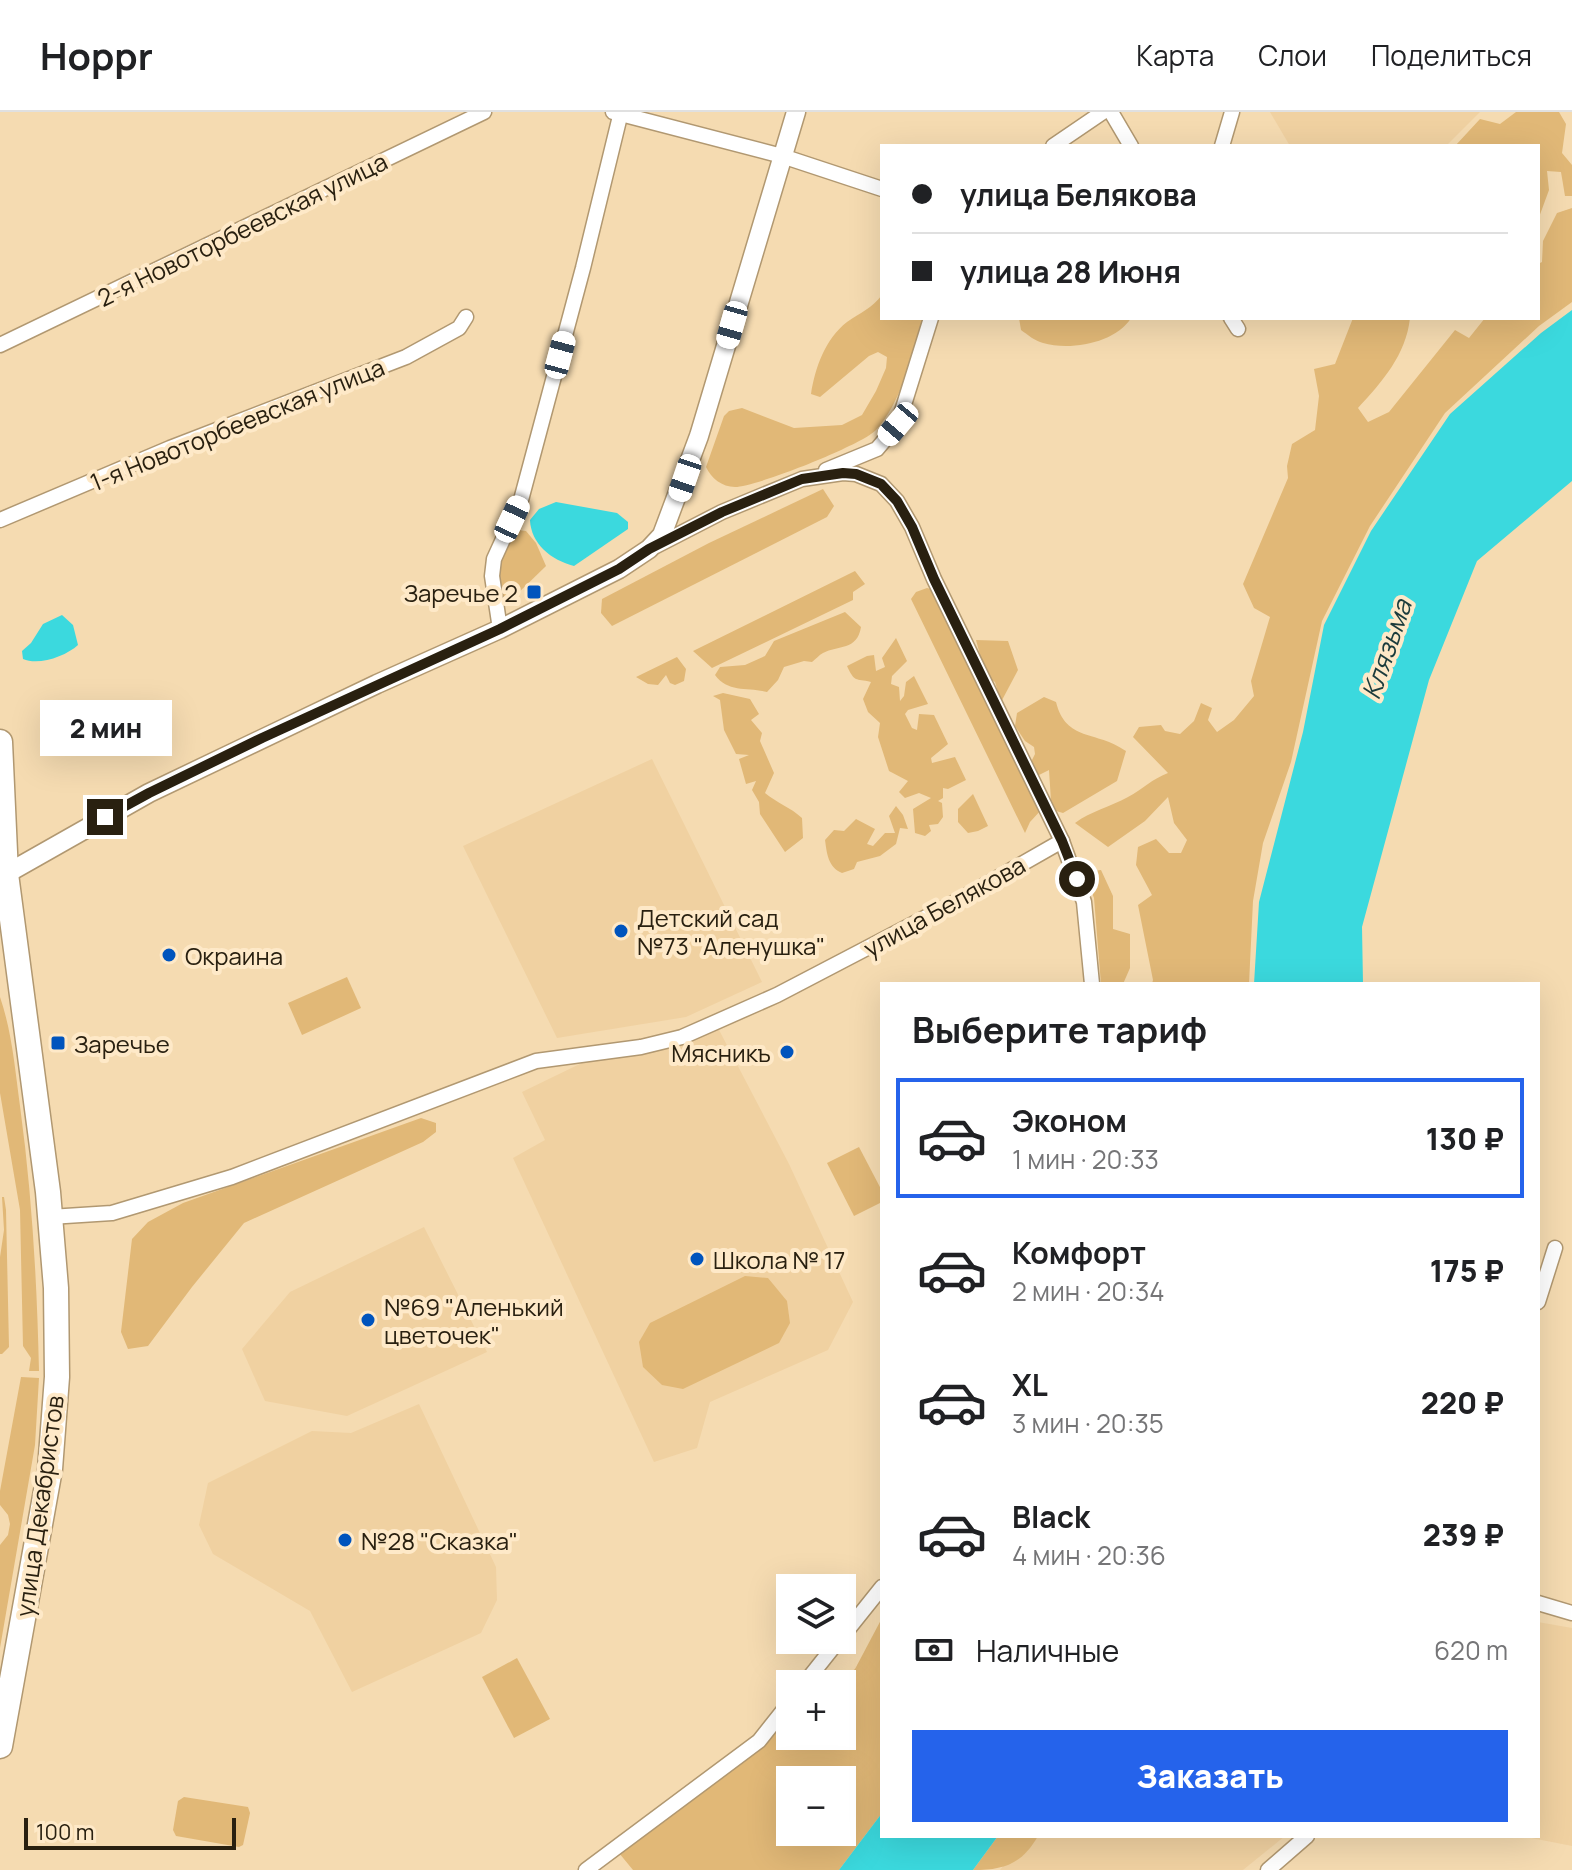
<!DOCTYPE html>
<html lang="ru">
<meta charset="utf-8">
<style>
:root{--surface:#fff;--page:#f6f6f6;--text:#202124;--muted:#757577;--line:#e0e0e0;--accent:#2563eb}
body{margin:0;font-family:Manrope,sans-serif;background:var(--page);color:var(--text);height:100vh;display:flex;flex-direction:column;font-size:30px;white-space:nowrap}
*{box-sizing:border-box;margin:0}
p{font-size:26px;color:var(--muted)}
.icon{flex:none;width:44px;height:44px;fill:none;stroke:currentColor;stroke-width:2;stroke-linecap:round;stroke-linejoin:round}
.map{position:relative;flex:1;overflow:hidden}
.panel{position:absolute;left:880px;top:870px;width:660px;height:856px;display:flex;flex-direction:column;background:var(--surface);border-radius:0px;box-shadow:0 8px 32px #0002}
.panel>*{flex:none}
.top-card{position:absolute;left:880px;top:32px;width:660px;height:176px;border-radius:0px;box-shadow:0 8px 32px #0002;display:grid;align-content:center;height:176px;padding:0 32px;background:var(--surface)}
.controls{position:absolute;left:776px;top:1462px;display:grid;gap:16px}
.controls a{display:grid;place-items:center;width:80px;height:80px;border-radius:0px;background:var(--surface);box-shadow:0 8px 32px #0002;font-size:40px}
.scale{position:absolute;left:24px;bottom:20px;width:212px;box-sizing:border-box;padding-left:8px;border:4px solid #292010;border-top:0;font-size:22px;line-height:28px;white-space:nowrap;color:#292010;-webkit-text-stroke:6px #fee9c8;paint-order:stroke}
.end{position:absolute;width:36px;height:36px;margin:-18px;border:10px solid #292010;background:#fff;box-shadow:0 0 0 4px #fff}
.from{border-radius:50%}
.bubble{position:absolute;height:56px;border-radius:0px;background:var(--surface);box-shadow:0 8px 32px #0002;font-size:26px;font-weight:800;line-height:56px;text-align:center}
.car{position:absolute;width:24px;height:48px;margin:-24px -12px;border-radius:10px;box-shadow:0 0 6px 2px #0007;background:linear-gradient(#fff 24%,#345 0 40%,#fff 0 76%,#345 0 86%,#fff 0)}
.top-card b{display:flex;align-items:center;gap:28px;height:76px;font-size:30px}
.top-card b+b{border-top:2px solid var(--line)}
.top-card i{width:20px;height:20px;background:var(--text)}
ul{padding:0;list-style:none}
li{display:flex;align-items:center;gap:24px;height:120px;margin:0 16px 12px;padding:0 16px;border:4px solid transparent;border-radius:0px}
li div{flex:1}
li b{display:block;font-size:30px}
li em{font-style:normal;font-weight:800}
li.on{border-color:var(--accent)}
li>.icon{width:72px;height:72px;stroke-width:1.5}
h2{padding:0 32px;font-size:36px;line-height:96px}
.pay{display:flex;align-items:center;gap:20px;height:88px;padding:0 32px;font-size:30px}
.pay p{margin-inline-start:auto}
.cta{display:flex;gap:16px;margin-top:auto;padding:16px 32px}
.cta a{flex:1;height:92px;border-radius:0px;background:var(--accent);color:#fff;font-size:32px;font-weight:800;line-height:92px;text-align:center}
header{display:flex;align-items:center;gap:48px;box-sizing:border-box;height:112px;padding:0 40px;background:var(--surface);border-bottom:2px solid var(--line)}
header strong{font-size:38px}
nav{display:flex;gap:44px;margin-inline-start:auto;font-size:28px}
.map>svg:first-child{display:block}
</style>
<header>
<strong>Hoppr</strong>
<nav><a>Карта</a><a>Слои</a><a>Поделиться</a></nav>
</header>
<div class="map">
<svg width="1572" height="1758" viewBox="0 0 1572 1758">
<rect width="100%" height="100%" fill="#f5dbb1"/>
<g fill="#f0d1a1">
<path d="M1270 0H1480L1446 34H1290Z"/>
<path d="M652 647 762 870 686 905 557 926 463 734Z"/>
<path d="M718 916 789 1052 853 1190 828 1238 710 1290 697 1336 654 1350 513 1046 545 1028 522 980 590 947 670 935Z"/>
<path d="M424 1115 487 1240 347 1304 265 1289 242 1237 290 1180Z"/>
<path d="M419 1292 496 1455 497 1488 481 1521 352 1580 310 1499 213 1442 199 1413 208 1371 312 1319 351 1321Z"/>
<path d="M1538 1510 1572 1516V1734L1521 1724H1538Z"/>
<path d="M1026 1724H1285L1243 1758H1000Z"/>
</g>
<g fill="#e1b877" fill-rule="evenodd">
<path d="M1516 0H1559L1566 12 1562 41 1572 53V84H1565L1561 60 1547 59 1549 78 1538 108V34H1455L1480 7 1500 12Z"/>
<path d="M1572 96V190L1539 214 1445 301 1370 414 1322 509 1291 650 1263 731 1253 789 1249 872H1152L1153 868 1138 793 1152 783 1136 753 1138 735 1156 727 1169 741H1181L1187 728 1174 711 1168 685 1145 709 1108 735 1075 711C1091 699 1110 695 1128 685 1143 677 1152 667 1168 661L1133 625 1139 615 1161 613 1165 619 1180 622 1194 609 1201 591 1212 596 1208 608 1217 620 1234 608 1254 584 1251 569 1270 505 1254 496 1243 472 1288 366 1287 354 1292 332 1315 318 1319 284 1314 257 1335 252 1353 206H1410C1406 243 1382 270 1358 296L1368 310 1389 300 1455 218 1469 226 1485 206H1538V152L1542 150 1543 129 1557 101Z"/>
<path d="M882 183V206H925C916 238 899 294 876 318 862 333 756 375 735 375 722 375 711 366 706 355L724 304 729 299 742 296 794 316 842 313 862 303 876 279 886 256 887 245 878 240 869 244 820 285 811 282C815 256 825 227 847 210 860 201 872 196 882 183Z"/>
<path d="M1019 206H1131C1116 231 1070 239 1043 231 1035 229 1028 223 1021 218Z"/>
<path d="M823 377 834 394 827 405 612 514 601 501 602 487 709 431Z"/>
<path d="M517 418 526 419 536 431 546 454 510 489 502 486C492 462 504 439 517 418Z"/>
<path d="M855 459 865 472 853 480V488L712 556 693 539Z"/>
<path d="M927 476 935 478 1042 697 1030 710 1025 721 911 487 916 480Z"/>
<path d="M845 500 861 515C857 539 838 533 823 541 819 543 816 547 812 550L804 549 784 555 778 568 767 580C748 575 728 581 715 563L720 555 745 553 765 544 774 529Z"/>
<path d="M896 526 907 549 892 564 891 572 899 575 900 589 904 584 906 570 914 564 928 592 908 598 905 602 912 616 917 618 919 602 934 603 948 632 931 646 932 651 955 645 966 668 948 677 943 676V686L938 689 942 691 943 705 938 712 929 713 931 719 925 724 915 721 913 697 931 686 919 681 905 686 899 680 908 669 889 659 878 625 880 611 868 600 863 587 871 570C855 566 855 571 847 554L867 544 874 543 876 559 885 555 882 546Z"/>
<path d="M976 528 1008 529 1018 558 1001 590 995 570 988 565 983 554Z"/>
<path d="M677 545 686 557 684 569 675 573 670 571 666 563 658 573 648 572 636 565Z"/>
<path d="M723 581 750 587 759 602 751 608 762 621 760 629 774 661 765 681C777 691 790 695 802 706L803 726 785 740 760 702 759 690 752 678 756 669 746 672 739 647 749 643 736 642 724 618 720 588 713 584Z"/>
<path d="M1044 585 1056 590C1066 630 1096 618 1126 639L1117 669 1063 701 1056 699 1051 689 1049 658 1037 664 1031 650 1035 642 1034 635 1025 629 1015 614 1017 601Z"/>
<path d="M973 682 988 714 978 719 968 721 958 710V697Z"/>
<path d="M896 694 903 703 908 717 900 716 896 732 880 744 857 750 854 757 842 761C828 755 827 742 825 728L834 718 844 719 856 707 875 717 867 732 873 734 885 721H895L889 704Z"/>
<path d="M1101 758 1113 784V817L1130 822V856L1123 872H1101L1094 786 1086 766 1093 759Z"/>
<path d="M347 865 361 896 302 923 288 891Z"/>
<path d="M0 885C12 920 15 957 20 994 32 1082 37 1170 39 1259H29L31 1246 23 1234 20 1098 0 981Z"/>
<path d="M421 1006 436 1011V1020L423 1030 244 1111 192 1175 148 1234 128 1237 121 1220 132 1127 148 1110 183 1091Z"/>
<path d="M859 1035 882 1079V1090L854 1104 827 1051Z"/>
<path d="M2 1085H4L6 1098 9 1235 2 1242H0V1145L4 1118Z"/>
<path d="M745 1164 768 1166 787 1189 790 1211 779 1231 683 1277 662 1273 643 1255 639 1230 650 1211Z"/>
<path d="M21 1265 39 1266 35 1333 0 1536V1433L8 1423 10 1412 8 1403 0 1393V1379Z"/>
<path d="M882 1506V1701L839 1758H633L619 1741 790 1609V1624H842V1572H836L855 1557ZM790 1668H842V1720H790Z"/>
<path d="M517 1546 550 1607 514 1626 482 1565Z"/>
<path d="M184 1685 248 1695 250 1701 243 1733 239 1735 176 1724 173 1718 178 1689Z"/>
<path d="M998 1724H1038C1022 1752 1004 1758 973 1758Z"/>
</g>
<g fill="#3bd9de">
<path d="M1572 198V369L1477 449 1429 568 1362 815 1363 872H1254L1259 790 1303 620 1324 513 1371 419 1450 302 1541 221Z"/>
<path d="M556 390 617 401 628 410V417L574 454C551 448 531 432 530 408L539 397Z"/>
<path d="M62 503 73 513 78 533C66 544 39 554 23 547L22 539 31 531 43 512Z"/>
<path d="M882 1701V1724H998L973 1758H839Z"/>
</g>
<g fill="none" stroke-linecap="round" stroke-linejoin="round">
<g stroke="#b19871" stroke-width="17">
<g id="minor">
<path d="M613 0 782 44 882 77"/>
<path d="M1111 0 1131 34"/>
<path d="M1053 34 1103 0"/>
<path d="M1222 34 1232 0"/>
<path d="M1231 206 1238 217"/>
<path d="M0 233 484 0"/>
<path d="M826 358 877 337 898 312 931 206"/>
<path d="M0 408 170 336 406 245 459 216 466 205"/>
<path d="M656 434 722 400 802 367 843 361 856 362 881 372 897 389 912 415 934 467 1062 729 1084 790 1092 872"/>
<path d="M500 517 492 464 494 447 521 388 583 156 621 0"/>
<path d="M50 1105 112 1101 232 1065 536 949 641 935 682 925 777 883 957 789 1062 729"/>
<path d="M1538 1190 1555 1136"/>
<path d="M1538 1491 1572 1501"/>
<path d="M842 1525 882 1475"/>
<path d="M804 1572 839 1528"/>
<path d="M586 1758 759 1629 790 1590"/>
<path d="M1268 1758 1307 1724"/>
</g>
</g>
<g stroke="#b19871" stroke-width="21">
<path id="tertiary" d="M6 762 149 681 377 572 500 517 619 457 649 437 662 423 699 324 796 0"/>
</g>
<g stroke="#b19871" stroke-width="27">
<path id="primary" d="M0 630 6 762 48 1080 56 1176 57 1265 50 1357 0 1634"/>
</g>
<use href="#minor" stroke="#fff" stroke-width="14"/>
<use href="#tertiary" stroke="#fff" stroke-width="18"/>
<use href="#primary" stroke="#fff" stroke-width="24"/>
</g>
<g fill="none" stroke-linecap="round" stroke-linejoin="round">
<path stroke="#292010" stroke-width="10" d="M105 705 149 681 262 626 500 517 619 457 649 437 722 400 802 367 843 361 856 362 881 372 897 389 912 415 934 467 1062 729 1077 767"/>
</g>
<g fill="#0054bd" stroke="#fee9c8" stroke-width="3">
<rect x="526" y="472" width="16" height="16" rx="4"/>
<circle cx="621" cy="819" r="8"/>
<circle cx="169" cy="843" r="8"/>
<rect x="50" y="923" width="16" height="16" rx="4"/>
<circle cx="787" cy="940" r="8"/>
<circle cx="697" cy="1147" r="8"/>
<circle cx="368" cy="1208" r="8"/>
<circle cx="345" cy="1428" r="8"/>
</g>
<g text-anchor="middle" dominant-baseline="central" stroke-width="8" stroke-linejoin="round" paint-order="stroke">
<g font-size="24" fill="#292010" stroke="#fee9c8">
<text transform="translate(242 117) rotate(-26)">2-я Новоторбеевская улица</text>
<text transform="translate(237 312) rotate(-22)">1-я Новоторбеевская улица</text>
<text transform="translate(944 794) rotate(-29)">улица Белякова</text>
<text transform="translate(39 1394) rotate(-82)">улица Декабристов</text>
</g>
<g font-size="24" fill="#292010" stroke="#fee9c8" text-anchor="start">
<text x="518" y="480" text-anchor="end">Заречье 2</text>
<text x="637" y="805">Детский сад<tspan x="637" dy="28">№73 "Аленушка"</tspan></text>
<text x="185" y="843">Окраина</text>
<text x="74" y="931">Заречье</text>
<text x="771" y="940" text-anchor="end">Мясникъ</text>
<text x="713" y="1147">Школа № 17</text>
<text x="384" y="1194">№69 "Аленький<tspan x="384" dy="28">цветочек"</tspan></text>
<text x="361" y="1428">№28 "Сказка"</text>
</g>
<g font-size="26" font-style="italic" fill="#1b3b3c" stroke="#fee9c8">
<text transform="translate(1386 537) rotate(-71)">Клязьма</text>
</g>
</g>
</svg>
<div class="controls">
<a><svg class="icon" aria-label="layers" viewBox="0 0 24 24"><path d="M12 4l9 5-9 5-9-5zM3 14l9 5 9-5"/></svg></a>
<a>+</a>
<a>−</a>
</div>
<div class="scale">100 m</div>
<i class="end from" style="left:1077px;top:767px"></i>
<i class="end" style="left:105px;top:705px"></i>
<div class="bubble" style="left:40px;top:588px;width:132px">2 мин</div>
<i class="car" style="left:732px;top:213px;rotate:196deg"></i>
<i class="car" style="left:560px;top:243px;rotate:15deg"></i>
<i class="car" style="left:898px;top:312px;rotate:220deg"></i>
<i class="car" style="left:685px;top:366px;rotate:199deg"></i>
<i class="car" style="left:512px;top:407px;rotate:25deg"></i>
<div class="top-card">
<b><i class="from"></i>улица Белякова</b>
<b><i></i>улица 28 Июня</b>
</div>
<section class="panel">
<h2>Выберите тариф</h2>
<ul>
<li class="on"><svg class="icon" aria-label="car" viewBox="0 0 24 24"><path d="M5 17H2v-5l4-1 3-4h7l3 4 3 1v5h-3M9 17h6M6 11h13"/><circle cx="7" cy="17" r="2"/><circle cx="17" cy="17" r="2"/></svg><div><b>Эконом</b><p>1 мин · 20:33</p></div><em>130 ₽</em></li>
<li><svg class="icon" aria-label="car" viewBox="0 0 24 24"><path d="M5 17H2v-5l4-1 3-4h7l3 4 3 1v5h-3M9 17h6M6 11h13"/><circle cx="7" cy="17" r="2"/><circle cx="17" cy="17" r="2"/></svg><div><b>Комфорт</b><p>2 мин · 20:34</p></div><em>175 ₽</em></li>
<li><svg class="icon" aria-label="car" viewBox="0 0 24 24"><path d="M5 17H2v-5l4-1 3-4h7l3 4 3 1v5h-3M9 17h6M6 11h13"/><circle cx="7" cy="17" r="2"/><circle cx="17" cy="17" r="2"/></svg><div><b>XL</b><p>3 мин · 20:35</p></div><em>220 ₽</em></li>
<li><svg class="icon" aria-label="car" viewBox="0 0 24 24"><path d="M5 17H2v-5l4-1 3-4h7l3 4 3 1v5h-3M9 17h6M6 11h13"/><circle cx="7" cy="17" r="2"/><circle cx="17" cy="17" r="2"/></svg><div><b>Black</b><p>4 мин · 20:36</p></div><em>239 ₽</em></li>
</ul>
<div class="pay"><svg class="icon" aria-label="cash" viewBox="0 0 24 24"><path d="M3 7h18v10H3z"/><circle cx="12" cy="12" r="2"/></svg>Наличные<p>620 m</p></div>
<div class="cta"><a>Заказать</a></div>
</section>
</div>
